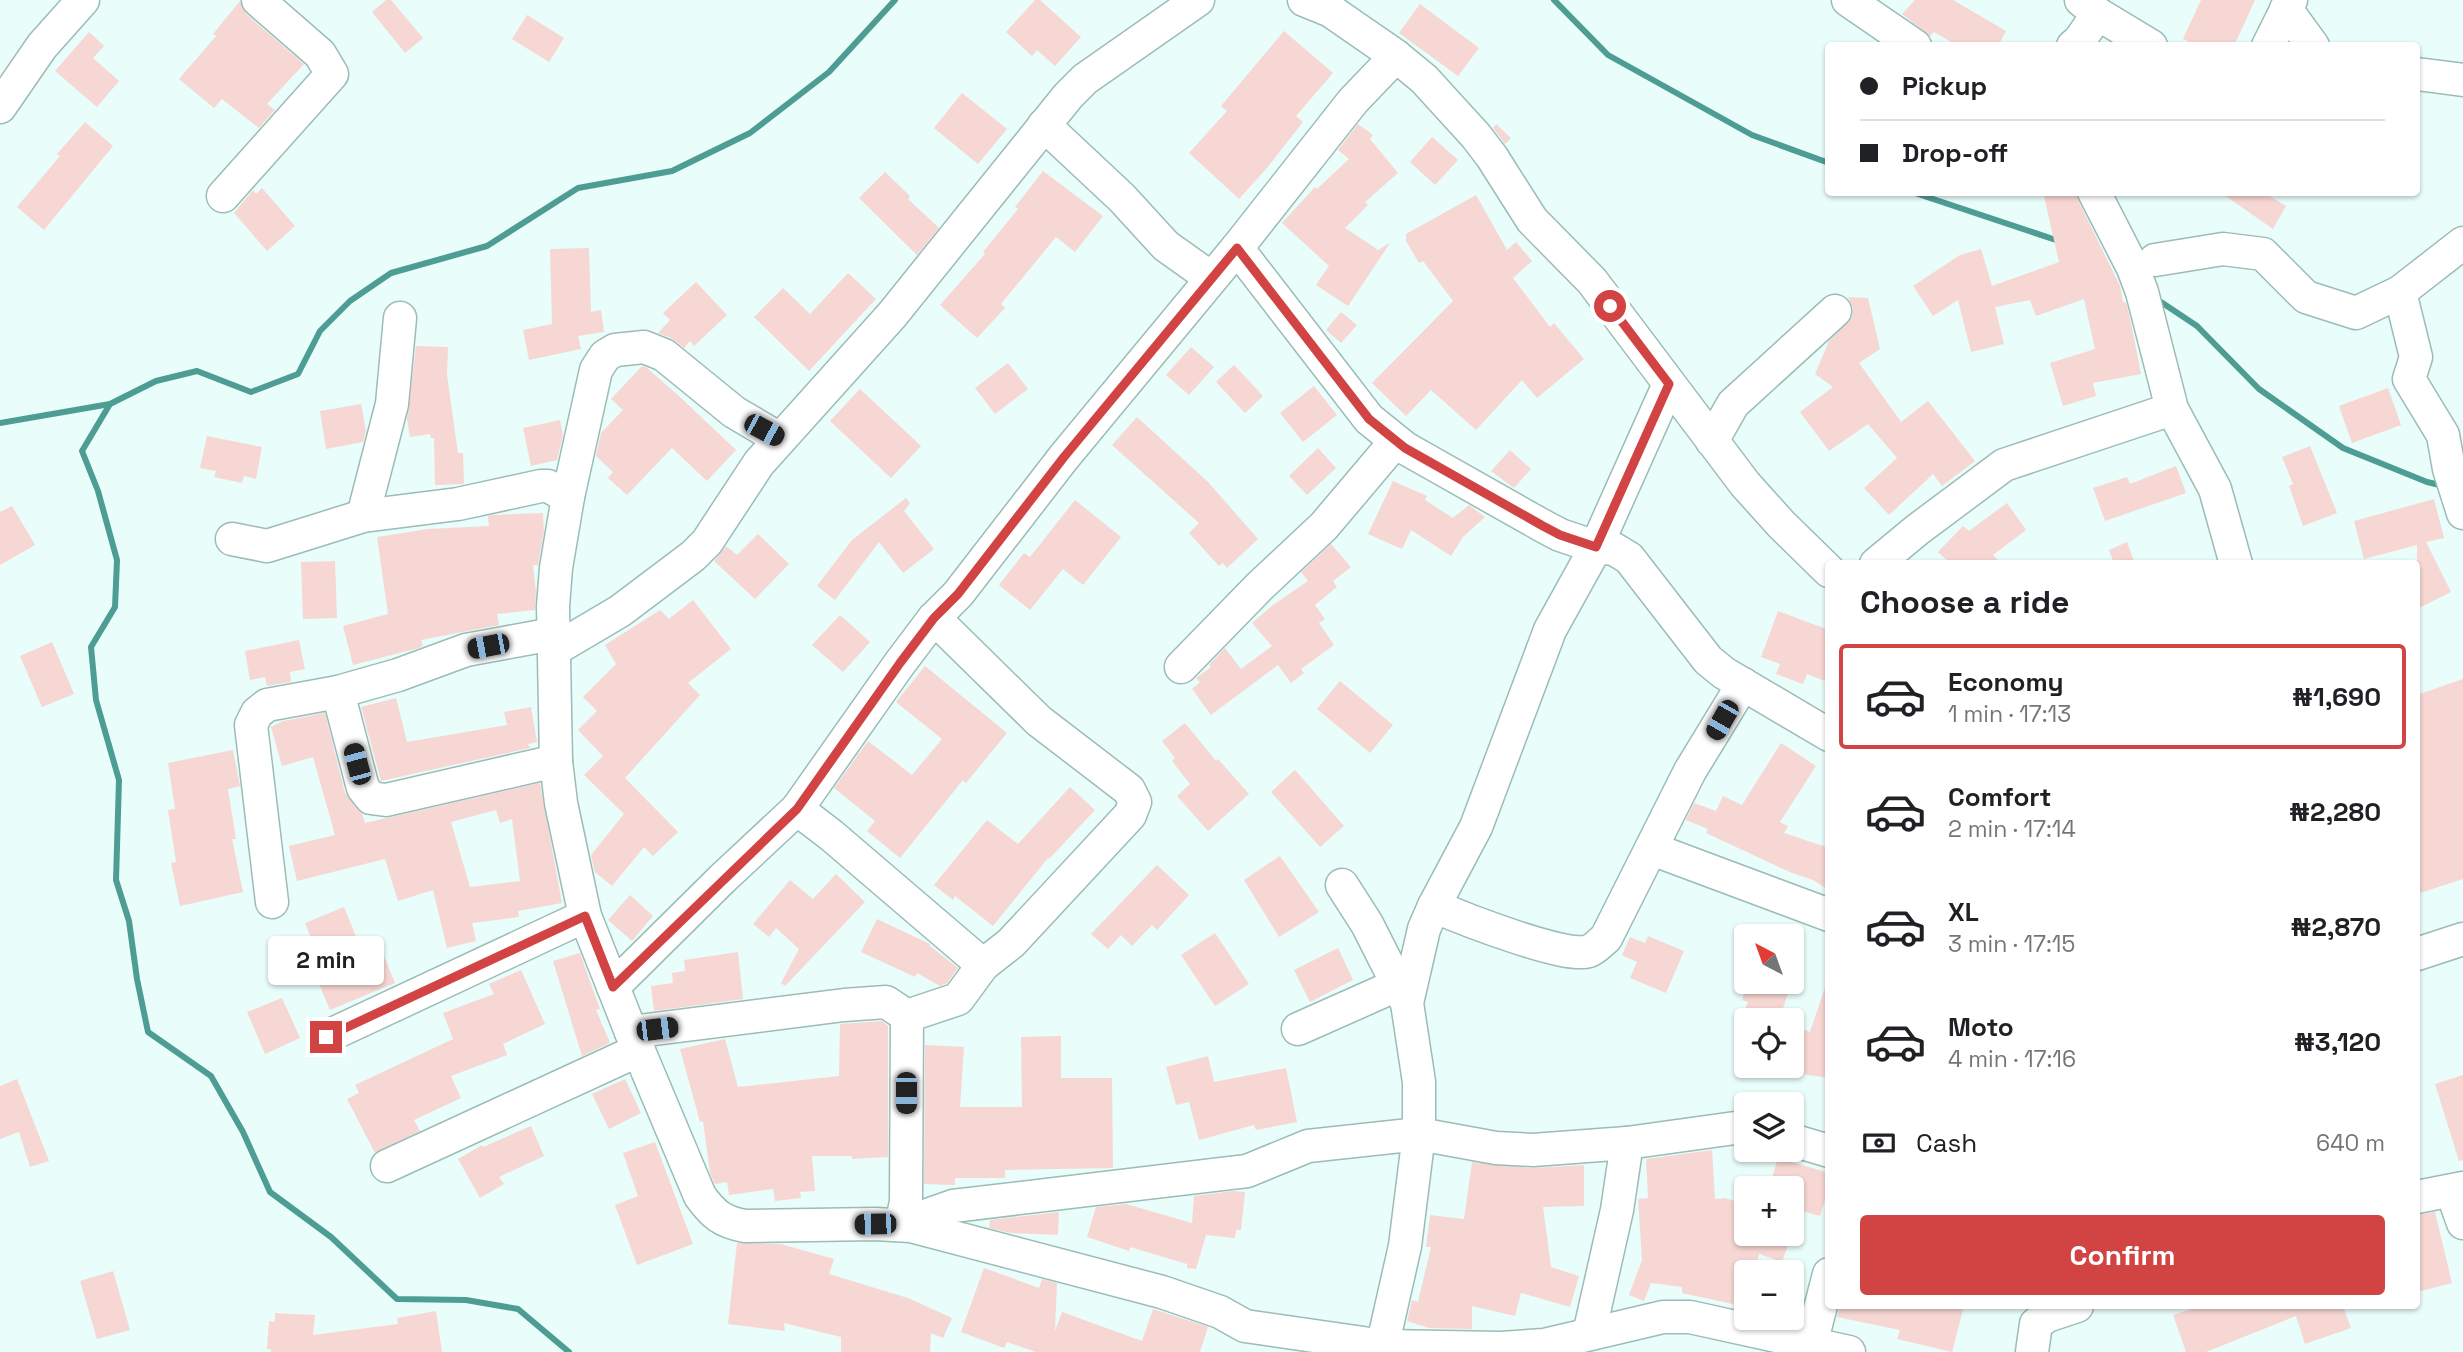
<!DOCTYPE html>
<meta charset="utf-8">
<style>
:root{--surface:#fff;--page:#f6f6f6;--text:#202124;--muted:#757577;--line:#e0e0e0;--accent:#d24344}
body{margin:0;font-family:"Space Grotesk",sans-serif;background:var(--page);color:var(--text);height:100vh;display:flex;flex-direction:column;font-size:26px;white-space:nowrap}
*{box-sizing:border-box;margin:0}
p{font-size:23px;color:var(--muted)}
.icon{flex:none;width:38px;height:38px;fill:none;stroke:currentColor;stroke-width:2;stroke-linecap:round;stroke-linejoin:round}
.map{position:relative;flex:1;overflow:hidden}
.sheet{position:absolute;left:1825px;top:560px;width:595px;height:749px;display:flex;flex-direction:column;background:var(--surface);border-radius:7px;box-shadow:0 2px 5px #0004}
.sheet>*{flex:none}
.top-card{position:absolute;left:1825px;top:42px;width:595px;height:154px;border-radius:7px;box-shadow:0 2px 5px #0004;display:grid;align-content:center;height:154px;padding:0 35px;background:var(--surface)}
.needle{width:46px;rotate:319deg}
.controls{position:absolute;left:1734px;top:924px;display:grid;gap:14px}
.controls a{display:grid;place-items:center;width:70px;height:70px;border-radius:7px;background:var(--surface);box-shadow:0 2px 5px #0004;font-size:35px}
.end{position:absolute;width:32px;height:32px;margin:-16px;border:9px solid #d24344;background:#fff;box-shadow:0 0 0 4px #fff}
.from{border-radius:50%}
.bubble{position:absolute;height:49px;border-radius:7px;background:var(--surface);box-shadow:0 2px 5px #0004;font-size:23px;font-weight:700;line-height:49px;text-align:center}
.car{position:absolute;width:21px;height:42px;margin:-21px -10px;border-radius:9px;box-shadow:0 0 5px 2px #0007;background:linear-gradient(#222 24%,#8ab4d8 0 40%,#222 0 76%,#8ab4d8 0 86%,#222 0)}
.top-card b{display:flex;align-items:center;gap:24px;height:66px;font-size:26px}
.top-card b+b{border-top:2px solid var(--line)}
.top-card i{width:18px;height:18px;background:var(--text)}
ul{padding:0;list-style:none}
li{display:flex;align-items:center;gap:21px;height:105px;margin:0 14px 10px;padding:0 21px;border:4px solid transparent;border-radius:7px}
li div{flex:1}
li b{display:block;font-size:26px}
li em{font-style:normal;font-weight:700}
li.active{border-color:var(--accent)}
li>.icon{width:63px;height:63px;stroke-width:1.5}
h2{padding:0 35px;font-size:32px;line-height:84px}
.pay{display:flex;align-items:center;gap:18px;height:77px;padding:0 35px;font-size:26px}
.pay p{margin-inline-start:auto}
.button{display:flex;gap:14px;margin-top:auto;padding:14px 35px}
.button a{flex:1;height:80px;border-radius:7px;background:var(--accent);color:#fff;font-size:28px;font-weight:700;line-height:80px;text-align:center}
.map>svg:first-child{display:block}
</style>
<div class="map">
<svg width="2463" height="1352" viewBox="0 0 2463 1352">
<rect width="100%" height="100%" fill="#e9fdfa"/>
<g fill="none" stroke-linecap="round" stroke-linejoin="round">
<g stroke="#4e9d94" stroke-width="6">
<path d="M1554 0 1608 55 1752 135 1829 163"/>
<path d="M1912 192 2059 241"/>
<path d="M2155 298 2197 326 2259 389 2343 448 2427 482 2444 486"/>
<path d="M0 423 110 404"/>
<path d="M569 1352 518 1309 466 1300 397 1299 331 1237 270 1192 243 1132 211 1076 148 1032 137 979 129 921 116 880 119 780 96 700 91 647 115 607 117 560 98 491 82 451 110 404 156 381 197 371 251 392 298 374 320 331 350 301 391 273 487 246 578 188 672 171 750 133 829 72 895 0"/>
</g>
</g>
<g fill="#f7d7d3" fill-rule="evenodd">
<path d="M386 0H391L423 38 405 53 372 12Z"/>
<path d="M1035 0H1040L1081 37 1055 66 1037 50 1032 56 1006 32Z"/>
<path d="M1915 0H1953L2006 31 1998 46H1958L1934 32 1930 36 1902 14Z"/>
<path d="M2201 0H2255L2234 46H2198L2183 39Z"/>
<path d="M240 1 246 14 304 64 267 104 275 110 259 128 222 99 214 108 179 79 216 36 213 34Z"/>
<path d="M1420 4 1479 48 1458 76 1399 33Z"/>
<path d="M527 15 564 38 549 62 512 39Z"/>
<path d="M1284 31 1333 73 1296 116 1303 122 1266 169 1239 199 1189 153 1227 111 1221 106Z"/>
<path d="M89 32 104 46 93 58 119 81 97 107 55 71Z"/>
<path d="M962 93 1007 129 978 164 934 128Z"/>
<path d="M85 122 113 146 44 230 17 207 60 156 57 154Z"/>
<path d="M1358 124 1373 135 1370 139 1398 173 1365 202 1368 205 1345 228 1377 249 1376 251 1390 243 1348 306 1316 285 1329 266 1282 223 1315 187 1317 189 1349 159 1338 150Z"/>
<path d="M1496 124 1511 138 1505 144 1493 128Z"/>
<path d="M1432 137 1458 160 1435 185 1410 162Z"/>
<path d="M1043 171 1103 216 1075 252 1056 237 1001 304 1005 308 977 338 940 305 985 254 983 252 1018 209 1015 207Z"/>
<path d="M885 172 910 196 908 199 939 228 917 255 859 198Z"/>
<path d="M262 188 295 226 267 251 234 213 253 190 256 194Z"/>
<path d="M2043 192H2076L2078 200 2120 286 2123 302H2126L2130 318 2141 374 2093 383 2096 396 2063 406 2050 363 2095 349 2084 299 2036 316 2030 300 1995 307 2004 344 1971 352 1958 300 1933 316 1913 286 1960 255 1981 249 1992 286 2059 262Z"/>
<path d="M2220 192H2263L2286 206 2273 229Z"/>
<path d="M1476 195 1507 250 1516 242 1532 261 1513 278 1550 327 1554 323 1584 359 1537 398 1522 380 1476 430 1431 390 1406 416 1372 383 1453 301 1423 261 1419 263 1406 241V234Z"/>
<path d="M589 248 591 312 601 310 604 332 578 336 581 349 529 360 523 330 552 324 550 249Z"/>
<path d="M848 273 876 299 809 371 754 317 783 288 810 314Z"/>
<path d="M696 282 727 315 694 346 690 341 684 348 671 338 658 333 670 320 663 313Z"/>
<path d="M1848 297 1868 298 1880 349 1859 363 1901 422 1928 401 1975 461 1942 486 1933 474 1889 515 1864 488 1897 458 1868 424 1829 451 1800 412 1833 387 1815 374 1829 341 1852 317 1853 308Z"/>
<path d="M1341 312 1357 325 1341 343 1326 330Z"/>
<path d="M416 346 448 347 447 375 458 453H463L464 484 435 485 434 438H431L430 434 410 437 407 419Z"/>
<path d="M1191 347 1214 367 1189 395 1166 375Z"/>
<path d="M1008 363 1028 389 995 414 975 388Z"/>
<path d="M1234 365 1263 396 1245 413 1216 382Z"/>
<path d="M642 366 647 368 680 397 736 450 707 481 672 448 627 495 608 478 613 472 596 456 601 433 623 410 611 399Z"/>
<path d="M1314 386 1337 415 1303 442 1280 413Z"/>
<path d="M2388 388 2401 425 2352 443 2339 406Z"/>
<path d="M860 389 921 446 891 478 830 421Z"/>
<path d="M361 404 366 431 363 442 326 449 320 411Z"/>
<path d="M1137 417 1208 482 1258 539 1227 568 1223 563 1219 566 1189 533 1199 523 1112 445Z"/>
<path d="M560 420 563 435 557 460 531 466 523 428Z"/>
<path d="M207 436 262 447 256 479 244 476 242 483 214 477 216 471 200 468Z"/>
<path d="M2310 446 2337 513 2303 526 2289 486 2293 484 2282 457Z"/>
<path d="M1318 448 1336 468 1307 495 1289 476Z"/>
<path d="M1510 450 1531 469 1514 488 1491 471Z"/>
<path d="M2176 466 2186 493 2105 521 2093 488 2127 477 2130 484Z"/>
<path d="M1393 481 1427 496 1425 500 1453 518 1469 505 1485 517 1463 537 1451 556 1411 530 1402 549 1368 534Z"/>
<path d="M906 498 910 503 904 511 934 549 903 573 879 542 835 600 817 586 852 540Z"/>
<path d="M2434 499 2444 538 2426 542 2451 592 2417 609V545L2364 559 2354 521Z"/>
<path d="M1075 500 1121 537 1083 585 1063 569 1030 610 999 585 1024 553 1030 557Z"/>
<path d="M2007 503 2026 530 1993 555 2002 564H1951L1938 552 1963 526 1969 531Z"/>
<path d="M12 506 35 545 0 565V512Z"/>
<path d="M543 513 544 531 538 565H533L536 591 535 610 497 614 499 625 421 640 423 646 419 648 353 665 343 626 388 614 377 537 428 529 489 526 488 516 492 515Z"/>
<path d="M758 534 789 564 755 599 714 561 726 546 737 555Z"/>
<path d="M2127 542 2135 564H2114L2109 550Z"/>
<path d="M1331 544 1351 567 1333 581 1337 587 1315 605 1325 619 1319 623 1334 645 1301 669 1304 673 1291 683 1278 665 1211 715 1192 689 1200 682 1196 678 1211 667 1209 665 1225 648 1241 669 1272 646 1252 623 1273 605 1308 581 1301 572Z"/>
<path d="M335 561 337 618 303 619 301 562Z"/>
<path d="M693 600 731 649 688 683 700 695 625 778 678 832 653 856 644 847 612 886 595 872 591 855 624 814 584 775 603 756 578 730 597 711 583 697 616 664 605 645 660 610 669 619Z"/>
<path d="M1778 611 1829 630V671L1825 681 1807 674 1803 684 1776 674 1780 664 1761 657Z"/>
<path d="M840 615 870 642 843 672 812 645Z"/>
<path d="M299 640 305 669 290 672 291 682 267 686 265 677 250 680 245 651Z"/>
<path d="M52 642 74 694 42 707 20 656Z"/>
<path d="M925 666 1007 733 966 783 963 780 900 858 867 831 875 821 834 788 868 741 912 775 942 739 896 702Z"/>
<path d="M2463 679V879L2417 894V695Z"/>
<path d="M1340 681 1393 725 1370 753 1317 709Z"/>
<path d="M396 698 407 742 507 725 504 712 531 707 537 742 528 744 530 748 381 781 361 707Z"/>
<path d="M325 713 345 793 357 809 362 813 365 823 540 783 562 903 518 911 519 917 472 923 476 941 447 948 433 890 398 901 385 859 297 881 289 846 335 835 313 757 282 766 271 727 283 721ZM496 810 500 823 512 819 520 881 470 887 451 822Z"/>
<path d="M1185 723 1216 761 1218 759 1249 794 1208 831 1177 796 1190 784 1172 761 1175 758 1162 741Z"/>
<path d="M1781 743 1816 766 1780 822 1788 826 1784 833 1829 848V890L1813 880 1792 873 1706 833 1708 829 1686 820 1694 803 1716 811 1723 796 1742 805Z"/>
<path d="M233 750 240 786 228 789 236 839H232L243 892 180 906 171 863 176 862 168 810 175 809 168 763Z"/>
<path d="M1295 770 1344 826 1320 847 1271 792Z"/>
<path d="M1070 787 1095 810 1049 859 1048 858 993 926 955 896 953 900 934 885 987 820 1018 844Z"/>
<path d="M1280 856 1319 912 1279 937 1244 880Z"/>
<path d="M1157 865 1189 895 1157 930 1152 925 1132 946 1121 935 1108 949 1091 934Z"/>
<path d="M836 874 865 902 785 986 781 983 799 949 776 928 769 937 753 924 790 880 813 899Z"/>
<path d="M630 895 653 916 632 941 608 920Z"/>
<path d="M344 907 362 951 379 944 395 983 330 1010 314 972 323 968 305 923Z"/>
<path d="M877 919 930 944V946L958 968 947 983 940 986 917 973 915 977 861 952Z"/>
<path d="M1215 933 1249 984 1215 1006 1181 955Z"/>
<path d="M1648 936 1684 951 1666 993 1630 978 1637 962 1622 955 1630 937 1645 943Z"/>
<path d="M1338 948 1353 980 1310 1002 1294 970Z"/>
<path d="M738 952 743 999 654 1011 651 986 673 983 672 973 685 971 684 960Z"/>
<path d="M580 953 600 1009 596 1010 610 1043 582 1056 553 961Z"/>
<path d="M521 970 545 1024 503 1044 507 1055 451 1076 461 1098 414 1120 420 1131 375 1153 347 1099 359 1093 355 1085 453 1039 443 1013 494 994 489 984Z"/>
<path d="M1748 982H1792L1779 1020H1740L1748 1002 1742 1000Z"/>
<path d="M1826 985H1829V1078L1795 1073 1802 1029 1810 1032Z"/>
<path d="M282 998 300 1038 265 1054 247 1012Z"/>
<path d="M882 1021 888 1026V1157L852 1159V1156H812L815 1191 800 1192 801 1198 775 1201 773 1189 729 1195 727 1182 715 1184 710 1173 703 1121 700 1122 680 1049 725 1039 738 1087 839 1076 840 1024Z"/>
<path d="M1061 1036V1078H1112L1113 1168 1005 1170V1178H955V1185L924 1184 925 1045 964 1047 960 1107H1022L1021 1037Z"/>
<path d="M1208 1056 1214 1082 1286 1068 1297 1122 1256 1130 1254 1125 1199 1140 1189 1102 1176 1105 1166 1067Z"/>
<path d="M2463 1075V1160L2459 1161 2435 1084Z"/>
<path d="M17 1079 49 1161 30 1167 19 1132 0 1139V1086Z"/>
<path d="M625 1079 641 1113 609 1129 592 1094Z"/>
<path d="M531 1126 544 1156 499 1177 504 1184 480 1198 458 1159 482 1145 483 1147Z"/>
<path d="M655 1142 693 1244 637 1265 615 1205 638 1196 623 1153Z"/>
<path d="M1712 1150 1715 1199 1725 1198 1746 1205V1234H1792L1782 1262 1759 1254 1754 1272H1746V1307L1682 1293V1287L1651 1283 1644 1301 1629 1295 1642 1260 1638 1199 1648 1198 1646 1159Z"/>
<path d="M1778 1158 1829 1173V1187L1820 1216 1792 1208V1188H1769Z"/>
<path d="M1472 1162 1532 1168 1584 1165V1206L1543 1207 1551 1267 1579 1276 1570 1307 1521 1293 1515 1316 1472 1306V1329L1429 1328 1407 1321 1412 1300 1418 1302 1431 1247H1426L1430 1215 1464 1219Z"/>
<path d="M1233 1191 1245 1192 1241 1230H1236L1235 1238 1206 1235 1196 1269 1187 1268V1264L1130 1247 1129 1251 1087 1237 1096 1207 1126 1204 1192 1223 1194 1196Z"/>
<path d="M1059 1212 1058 1235 1010 1233 989 1228 990 1220Z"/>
<path d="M2435 1212 2452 1283 2417 1292V1215Z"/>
<path d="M737 1243 781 1244 834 1259 829 1274 908 1298 952 1318 943 1338 931 1333 930 1352H841V1337L784 1323 785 1331 728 1324Z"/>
<path d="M984 1268 1039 1288 1042 1279 1057 1283 1055 1331 1062 1312 1142 1341 1153 1309 1208 1327 1200 1352H1036L1007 1342 1004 1348 961 1332Z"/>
<path d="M113 1271 130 1330 97 1339 80 1281Z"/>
<path d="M1840 1306H1964L1952 1352 1897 1339 1900 1330 1837 1317Z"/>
<path d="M2201 1306H2343L2351 1328 2305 1344 2296 1316 2206 1352H2186L2173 1315Z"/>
<path d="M436 1311 442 1352H271V1349H267L269 1321 275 1322V1313L315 1315 313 1335 398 1324 397 1318Z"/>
</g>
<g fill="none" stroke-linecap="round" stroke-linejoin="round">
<g stroke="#9bbcb7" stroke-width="35">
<g id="minor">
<path d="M1304 0 1331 11 1396 56 1424 79 1476 136 1492 157 1532 220 1592 281 1745 484 1781 524 1829 571"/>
<path d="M1848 0 1915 46"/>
<path d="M2081 0 2098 14 2151 46"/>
<path d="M2286 9 2313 46"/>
<path d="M2073 46 2079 41 2098 14"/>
<path d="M2268 46 2291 0"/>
<path d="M2417 74 2463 80"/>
<path d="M0 107 42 46 83 0"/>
<path d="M1044 125 1122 198 1166 246 1211 278"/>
<path d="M2094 192 2133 268 2142 292 2172 409 2215 489 2236 564"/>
<path d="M223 196 332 74 320 54 258 0"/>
<path d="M2463 243 2400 292 2416 357 2409 379 2443 435 2449 469 2463 513"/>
<path d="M1237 248 1369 419 1405 448 1543 526 1560 535 1596 547 1614 549 1629 558 1708 660 1724 673 1829 735"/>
<path d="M2155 260 2223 249 2263 254 2306 297 2356 313 2400 292"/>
<path d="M780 439 734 412 664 355 644 347 615 350 605 356 596 370 568 497 556 568 553 606 556 761 561 803 585 916 631 1032 700 1196C713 1214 722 1222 745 1226L875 1224 911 1226 1162 1292 1220 1312 1245 1326 1384 1346 1501 1348 1544 1345 1663 1317H1690L1849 1352"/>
<path d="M1712 441 1733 404 1835 311"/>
<path d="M363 516 392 404 400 318"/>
<path d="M232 539 267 546 363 516 458 504 541 486H548L568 497"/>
<path d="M1876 564 1917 530 2004 465 2172 409"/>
<path d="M554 650 620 611 693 556 707 542 759 463 892 315 1068 96 1085 79 1198 0"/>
<path d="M1181 667 1260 586 1324 526 1395 442"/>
<path d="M338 692 363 788 371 798 386 800 556 761"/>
<path d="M797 809 900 663 934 618 958 594 1064 457 1237 248 1353 101 1396 56"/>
<path d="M1652 849 1829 915"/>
<path d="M1342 885 1367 924 1407 1003 1419 1082V1134L1405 1246 1381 1352"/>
<path d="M272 902 251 725 257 713 267 705 338 692 398 675 466 650 553 634"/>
<path d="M1434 906 1476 827 1550 630 1596 547 1669 384"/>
<path d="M2417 954 2463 939"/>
<path d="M613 987 722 879 797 809 831 835 983 965"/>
<path d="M1407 1003 1424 929 1434 906C1459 917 1567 960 1589 951 1595 949 1601 942 1606 938L1690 771 1743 684"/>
<path d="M1298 1029 1397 985"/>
<path d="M631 1032 844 1005 886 1002 907 1016 958 999 983 965 1011 943 1130 815 1135 802 1129 790 1039 721 934 618"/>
<path d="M326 1037 585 916"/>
<path d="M1792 1140 1829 1151"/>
<path d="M387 1166 639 1050"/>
<path d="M2452 1192 2463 1223"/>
<path d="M2417 1197 2463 1188"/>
<path d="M901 1225 906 1202 907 1016"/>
<path d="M911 1226 930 1214 953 1206 1247 1171 1308 1146 1419 1134 1496 1148 1533 1150 1627 1143 1735 1128 1746 1129"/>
<path d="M1589 1334 1617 1210 1627 1143"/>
<path d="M1809 1352 1829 1274"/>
<path d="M2032 1352 2036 1324 2047 1316 2077 1306"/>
</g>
</g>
<use href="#minor" stroke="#fff" stroke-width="32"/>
</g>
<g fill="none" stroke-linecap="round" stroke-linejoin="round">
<path stroke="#d24344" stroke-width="9" d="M326 1037 585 916 613 987 797 809 900 663 934 618 958 594 1064 457 1237 248 1369 419 1405 448 1543 526 1560 535 1596 547 1669 384 1610 306"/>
</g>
</svg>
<div class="controls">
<a><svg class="needle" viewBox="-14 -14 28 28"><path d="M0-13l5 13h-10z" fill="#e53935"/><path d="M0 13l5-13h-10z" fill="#757577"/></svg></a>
<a><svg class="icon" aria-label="locate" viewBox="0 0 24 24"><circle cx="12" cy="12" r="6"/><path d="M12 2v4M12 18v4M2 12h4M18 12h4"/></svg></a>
<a><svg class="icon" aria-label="layers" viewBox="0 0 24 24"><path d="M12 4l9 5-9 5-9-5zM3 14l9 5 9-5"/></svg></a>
<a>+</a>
<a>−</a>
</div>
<i class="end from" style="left:1610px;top:306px"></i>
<i class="end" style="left:326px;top:1037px"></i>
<div class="bubble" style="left:268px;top:936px;width:116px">2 min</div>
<i class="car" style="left:764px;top:430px;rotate:118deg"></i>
<i class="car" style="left:488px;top:646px;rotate:259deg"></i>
<i class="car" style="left:1722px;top:720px;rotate:210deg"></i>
<i class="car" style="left:357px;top:764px;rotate:345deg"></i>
<i class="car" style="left:657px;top:1029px;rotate:83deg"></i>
<i class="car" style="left:906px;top:1093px;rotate:180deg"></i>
<i class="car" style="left:875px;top:1224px;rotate:269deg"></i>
<div class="top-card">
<b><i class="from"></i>Pickup</b>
<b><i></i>Drop-off</b>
</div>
<section class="sheet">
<h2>Choose a ride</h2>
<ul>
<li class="active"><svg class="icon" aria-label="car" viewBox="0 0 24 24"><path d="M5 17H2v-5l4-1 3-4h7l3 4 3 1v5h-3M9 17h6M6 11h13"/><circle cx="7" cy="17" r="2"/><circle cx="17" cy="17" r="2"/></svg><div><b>Economy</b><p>1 min · 17:13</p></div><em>₦1,690</em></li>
<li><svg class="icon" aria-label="car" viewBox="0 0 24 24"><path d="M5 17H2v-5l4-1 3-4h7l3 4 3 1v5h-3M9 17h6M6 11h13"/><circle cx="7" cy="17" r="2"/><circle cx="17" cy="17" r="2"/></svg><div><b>Comfort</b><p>2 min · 17:14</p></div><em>₦2,280</em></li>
<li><svg class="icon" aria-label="car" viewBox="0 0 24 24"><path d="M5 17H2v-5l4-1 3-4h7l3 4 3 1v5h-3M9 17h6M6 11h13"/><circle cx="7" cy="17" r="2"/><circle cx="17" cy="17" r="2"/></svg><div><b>XL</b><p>3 min · 17:15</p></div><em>₦2,870</em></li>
<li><svg class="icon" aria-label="car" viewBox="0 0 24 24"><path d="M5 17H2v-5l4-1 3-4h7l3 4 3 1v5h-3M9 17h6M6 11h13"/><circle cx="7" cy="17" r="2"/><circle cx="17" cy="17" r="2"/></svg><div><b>Moto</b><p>4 min · 17:16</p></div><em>₦3,120</em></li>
</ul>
<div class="pay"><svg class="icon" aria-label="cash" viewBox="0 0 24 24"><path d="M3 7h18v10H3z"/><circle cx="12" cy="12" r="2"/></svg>Cash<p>640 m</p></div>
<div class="button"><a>Confirm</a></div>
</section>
</div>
